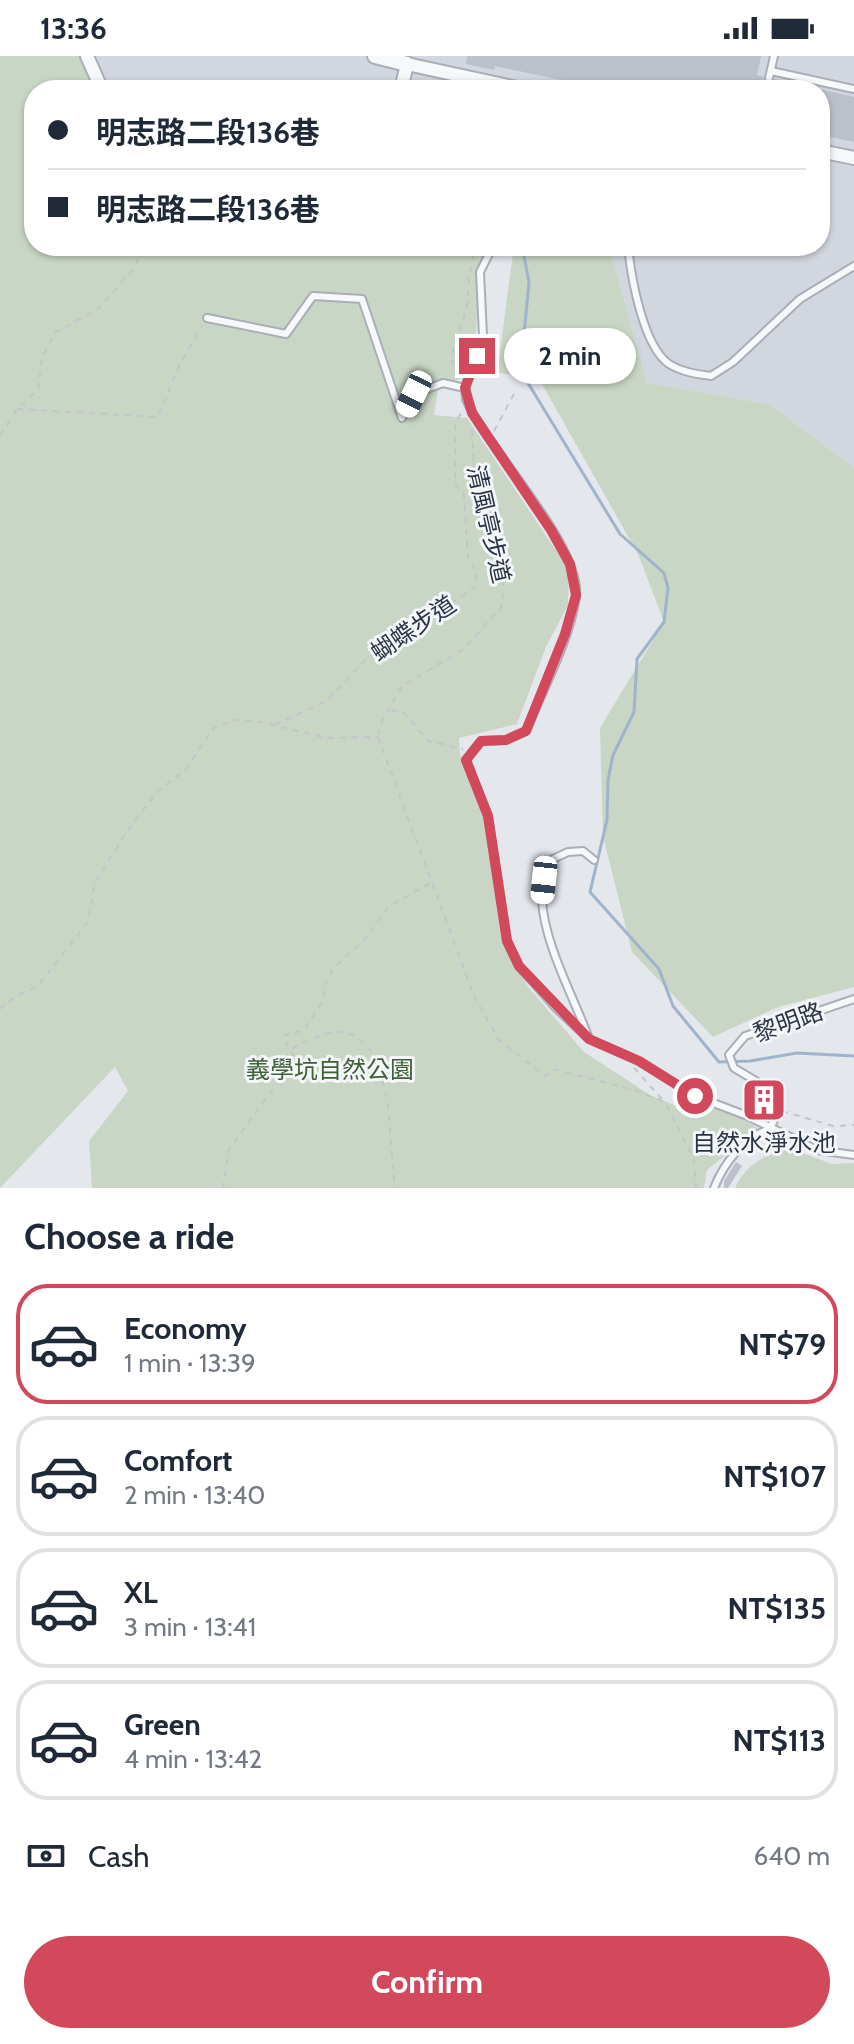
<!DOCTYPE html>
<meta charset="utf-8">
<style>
:root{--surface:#fff;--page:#f6f6f7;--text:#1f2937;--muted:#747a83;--line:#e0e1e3;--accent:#d1495b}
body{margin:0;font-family:Cabin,"Noto Sans TC",sans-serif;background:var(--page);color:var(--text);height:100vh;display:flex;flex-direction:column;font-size:30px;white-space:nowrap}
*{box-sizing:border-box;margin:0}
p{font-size:26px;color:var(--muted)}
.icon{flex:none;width:44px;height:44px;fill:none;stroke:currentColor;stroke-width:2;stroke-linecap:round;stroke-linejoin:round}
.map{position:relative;height:1132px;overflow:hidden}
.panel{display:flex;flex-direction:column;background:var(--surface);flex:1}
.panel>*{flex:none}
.banner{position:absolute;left:24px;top:24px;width:806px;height:176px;border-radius:32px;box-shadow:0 2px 6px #0004;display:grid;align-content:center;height:176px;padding:0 24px;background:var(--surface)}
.end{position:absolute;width:36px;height:36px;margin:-18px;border:10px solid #d1495b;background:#fff;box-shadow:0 0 0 4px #fff}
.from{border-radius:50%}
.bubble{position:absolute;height:56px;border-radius:28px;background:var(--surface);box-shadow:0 2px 6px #0004;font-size:26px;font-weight:700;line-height:56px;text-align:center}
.car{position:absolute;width:24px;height:48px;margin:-24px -12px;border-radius:10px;box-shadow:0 0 6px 2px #0007;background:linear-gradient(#fff 24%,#345 0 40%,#fff 0 76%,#345 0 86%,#fff 0)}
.banner b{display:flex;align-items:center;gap:28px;height:76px;font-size:30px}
.banner b+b{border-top:2px solid var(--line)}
.banner i{width:20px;height:20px;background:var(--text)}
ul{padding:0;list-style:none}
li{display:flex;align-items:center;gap:24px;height:120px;margin:0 16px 12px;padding:0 8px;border:4px solid var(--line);border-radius:32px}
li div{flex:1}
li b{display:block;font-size:30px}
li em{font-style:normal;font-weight:700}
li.current{border-color:var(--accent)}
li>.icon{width:72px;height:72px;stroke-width:1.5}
h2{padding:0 24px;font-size:36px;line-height:96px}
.pay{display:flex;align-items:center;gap:20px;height:88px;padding:0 24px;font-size:30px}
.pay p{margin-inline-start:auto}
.primary-button{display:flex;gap:16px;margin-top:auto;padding:16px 24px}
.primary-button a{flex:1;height:92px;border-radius:48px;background:var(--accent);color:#fff;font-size:32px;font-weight:700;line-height:92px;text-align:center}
.status{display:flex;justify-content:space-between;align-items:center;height:56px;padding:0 40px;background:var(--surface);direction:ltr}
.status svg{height:22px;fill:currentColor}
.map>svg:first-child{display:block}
</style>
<div class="status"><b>13:36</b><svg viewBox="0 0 49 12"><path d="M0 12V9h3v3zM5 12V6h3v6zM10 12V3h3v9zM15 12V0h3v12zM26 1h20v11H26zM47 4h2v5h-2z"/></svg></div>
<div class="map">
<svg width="854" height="1132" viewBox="0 0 854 1132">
<rect width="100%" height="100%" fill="#e4e7ec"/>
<path fill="#d2d6de" d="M86 0H854V412L769 348 647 327 611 197 612 190H820V34H100Z"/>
<g fill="#c9d6c5">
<path d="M0 0H86L100 34H34V190H490L479 226 475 291 462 322 438 332 434 359 467 362 569 514 568 549 546 591 517 668 459 682 460 699 480 735 502 883 528 931 584 996 650 1039 694 1057 721 1051 758 1072 707 1114 704 1132H92L89 1085 128 1035 115 1011 0 1132Z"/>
<path d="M514 190H612L611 197 647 327 769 348 854 412V931L778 951 713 981 632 896 603 780 600 672 664 566 638 498 538 321 497 317Z"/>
<path d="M792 1093 832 1108 854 1107V1132H735C747 1107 765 1098 792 1093Z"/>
</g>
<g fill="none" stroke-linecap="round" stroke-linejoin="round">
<path stroke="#9fb4cc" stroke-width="3" d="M522 190 529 226 523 289 528 327 620 478 664 517 668 532 664 566 637 603 634 656 613 699 608 724 607 764 590 836 659 913 673 950 719 1006 750 1005 797 997 854 1000"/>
</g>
<g fill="#bbc0ca">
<path d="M467 0H761L757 19 763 21 766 27 775 23 809 31V34H609L495 10 494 14 466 8Z"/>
<path d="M820 33 854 41V86L820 79Z"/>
<path d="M736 1106 742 1110 728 1132H724V1125Z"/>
</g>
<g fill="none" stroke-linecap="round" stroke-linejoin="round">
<g stroke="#a9aeb7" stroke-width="10">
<g id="service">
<path d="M771 15 854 33"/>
<path d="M769 22 774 0"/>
<path d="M493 190 480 216 483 280 465 332 466 343C487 394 582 489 576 541 569 587 543 632 526 675L506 684 481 685 466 704 488 760 507 885 519 910 556 952 589 983 639 1005 695 1040 745 1059 817 1094 854 1099"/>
<path d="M628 190C631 221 643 290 669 308 682 316 696 318 711 320L733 306 800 243 854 210"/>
<path d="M207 262 286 278 313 240 362 243 402 362 414 338 443 327 465 332"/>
<path d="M588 980C573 940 544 887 542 844 541 829 548 816 553 803L568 796 583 795 594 804"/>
<path d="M714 1132C724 1107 744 1081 770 1073L774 1064V1051L766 1031 734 1012 729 999 745 980 854 943"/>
</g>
</g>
<g stroke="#a9aeb7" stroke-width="16">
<g id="minor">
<path d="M87 0 102 34"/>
<path d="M401 34 407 8 526 34"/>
<path d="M820 95 854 102"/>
</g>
</g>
<g stroke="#a9aeb7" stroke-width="18">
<path id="tertiary" d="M375 0 407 8"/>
</g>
<g stroke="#c2c5cb" stroke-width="2" stroke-dasharray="6 6" stroke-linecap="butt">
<path d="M457 321C443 297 465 270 467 247 469 224 469 212 476 190"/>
<path d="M17 353 158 361 178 312 202 270"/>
<path d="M494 375 515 336"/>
<path d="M0 379 17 353 38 334 42 302 54 277 98 253 134 212 144 190"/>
<path d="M391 654 404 657 429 685 463 693"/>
<path d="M275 669 328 644 365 604 474 532 477 516 468 503 464 439 455 428V367L462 356"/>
<path d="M378 679 381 667 402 630 464 593 502 550 504 514 487 445 474 421 472 371"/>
<path d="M378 681 474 940 498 983 545 1020 554 1013 634 1034 665 1046 694 1103 696 1132"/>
<path d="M0 953 18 939 37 931 77 880 88 866 95 826 132 768 158 735 185 714 214 672 234 664 256 665 327 682 377 681"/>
<path d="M292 992C305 986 323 976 338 976 397 977 388 1093 395 1132"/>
<path d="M634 1012 662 1043"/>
<path d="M782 1055 833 1070 854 1069"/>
<path d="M223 1132 229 1093 277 1027 297 1007 283 980 304 974 324 944 325 928 333 913 369 879 388 851 432 826"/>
</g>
<use href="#service" stroke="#f7f8fa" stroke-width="6"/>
<use href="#minor" stroke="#f7f8fa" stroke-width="12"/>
<use href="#tertiary" stroke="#f7f8fa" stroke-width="14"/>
</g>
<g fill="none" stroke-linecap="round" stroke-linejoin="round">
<path stroke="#d1495b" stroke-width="10" d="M477 300 465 332 472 357 551 474 570 508 576 539 565 578 526 675 506 684 481 685 466 704 488 760 507 885 519 910 589 983 639 1005 695 1040"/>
</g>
<defs>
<g id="building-square" transform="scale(2.3)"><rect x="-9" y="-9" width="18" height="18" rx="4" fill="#d1495b" stroke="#f4f6f9"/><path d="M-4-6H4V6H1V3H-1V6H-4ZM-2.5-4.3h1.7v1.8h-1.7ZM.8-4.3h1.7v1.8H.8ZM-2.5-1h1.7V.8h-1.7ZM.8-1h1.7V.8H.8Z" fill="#fff"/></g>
</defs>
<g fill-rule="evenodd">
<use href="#building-square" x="764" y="1044"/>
</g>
<g text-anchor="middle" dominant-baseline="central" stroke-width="6" stroke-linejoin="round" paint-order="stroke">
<g font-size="24" fill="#2b3445" stroke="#f4f6f9">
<text transform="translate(489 468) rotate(77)">清風亭步道</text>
<text transform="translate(413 572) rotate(-34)">蝴蝶步道</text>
<text transform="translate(788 966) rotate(-20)">黎明路</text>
</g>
<g font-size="24" fill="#3f6138" stroke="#f4f6f9">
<text x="330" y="1013">義學坑自然公園</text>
</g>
<g font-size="24" fill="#2b3445" stroke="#f4f6f9">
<text x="764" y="1086">自然水淨水池</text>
</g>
</g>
</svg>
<i class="end from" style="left:695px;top:1040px"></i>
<i class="end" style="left:477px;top:300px"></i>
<div class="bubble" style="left:504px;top:272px;width:132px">2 min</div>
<i class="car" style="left:414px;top:338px;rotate:206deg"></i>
<i class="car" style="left:544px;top:824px;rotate:186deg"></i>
<div class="banner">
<b><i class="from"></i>明志路二段136巷</b>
<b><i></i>明志路二段136巷</b>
</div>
</div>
<section class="panel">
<h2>Choose a ride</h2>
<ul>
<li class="current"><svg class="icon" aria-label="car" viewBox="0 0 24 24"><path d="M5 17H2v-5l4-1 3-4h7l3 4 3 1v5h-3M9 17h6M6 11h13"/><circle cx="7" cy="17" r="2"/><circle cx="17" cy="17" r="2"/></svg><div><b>Economy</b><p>1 min · 13:39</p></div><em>NT$79</em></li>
<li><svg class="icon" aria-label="car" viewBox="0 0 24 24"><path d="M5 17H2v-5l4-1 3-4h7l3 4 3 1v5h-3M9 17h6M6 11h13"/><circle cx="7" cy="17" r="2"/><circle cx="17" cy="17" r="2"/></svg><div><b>Comfort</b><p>2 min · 13:40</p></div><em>NT$107</em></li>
<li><svg class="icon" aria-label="car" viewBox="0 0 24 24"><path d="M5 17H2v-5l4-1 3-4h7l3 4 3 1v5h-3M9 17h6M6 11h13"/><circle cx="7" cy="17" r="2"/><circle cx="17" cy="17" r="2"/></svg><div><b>XL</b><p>3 min · 13:41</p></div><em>NT$135</em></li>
<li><svg class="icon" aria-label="car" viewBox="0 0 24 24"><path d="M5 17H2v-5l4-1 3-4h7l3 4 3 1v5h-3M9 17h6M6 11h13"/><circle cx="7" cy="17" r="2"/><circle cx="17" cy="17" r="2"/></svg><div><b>Green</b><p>4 min · 13:42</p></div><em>NT$113</em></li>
</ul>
<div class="pay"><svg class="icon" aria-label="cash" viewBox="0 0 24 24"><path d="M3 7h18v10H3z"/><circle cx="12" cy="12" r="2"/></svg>Cash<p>640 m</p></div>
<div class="primary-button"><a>Confirm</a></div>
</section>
